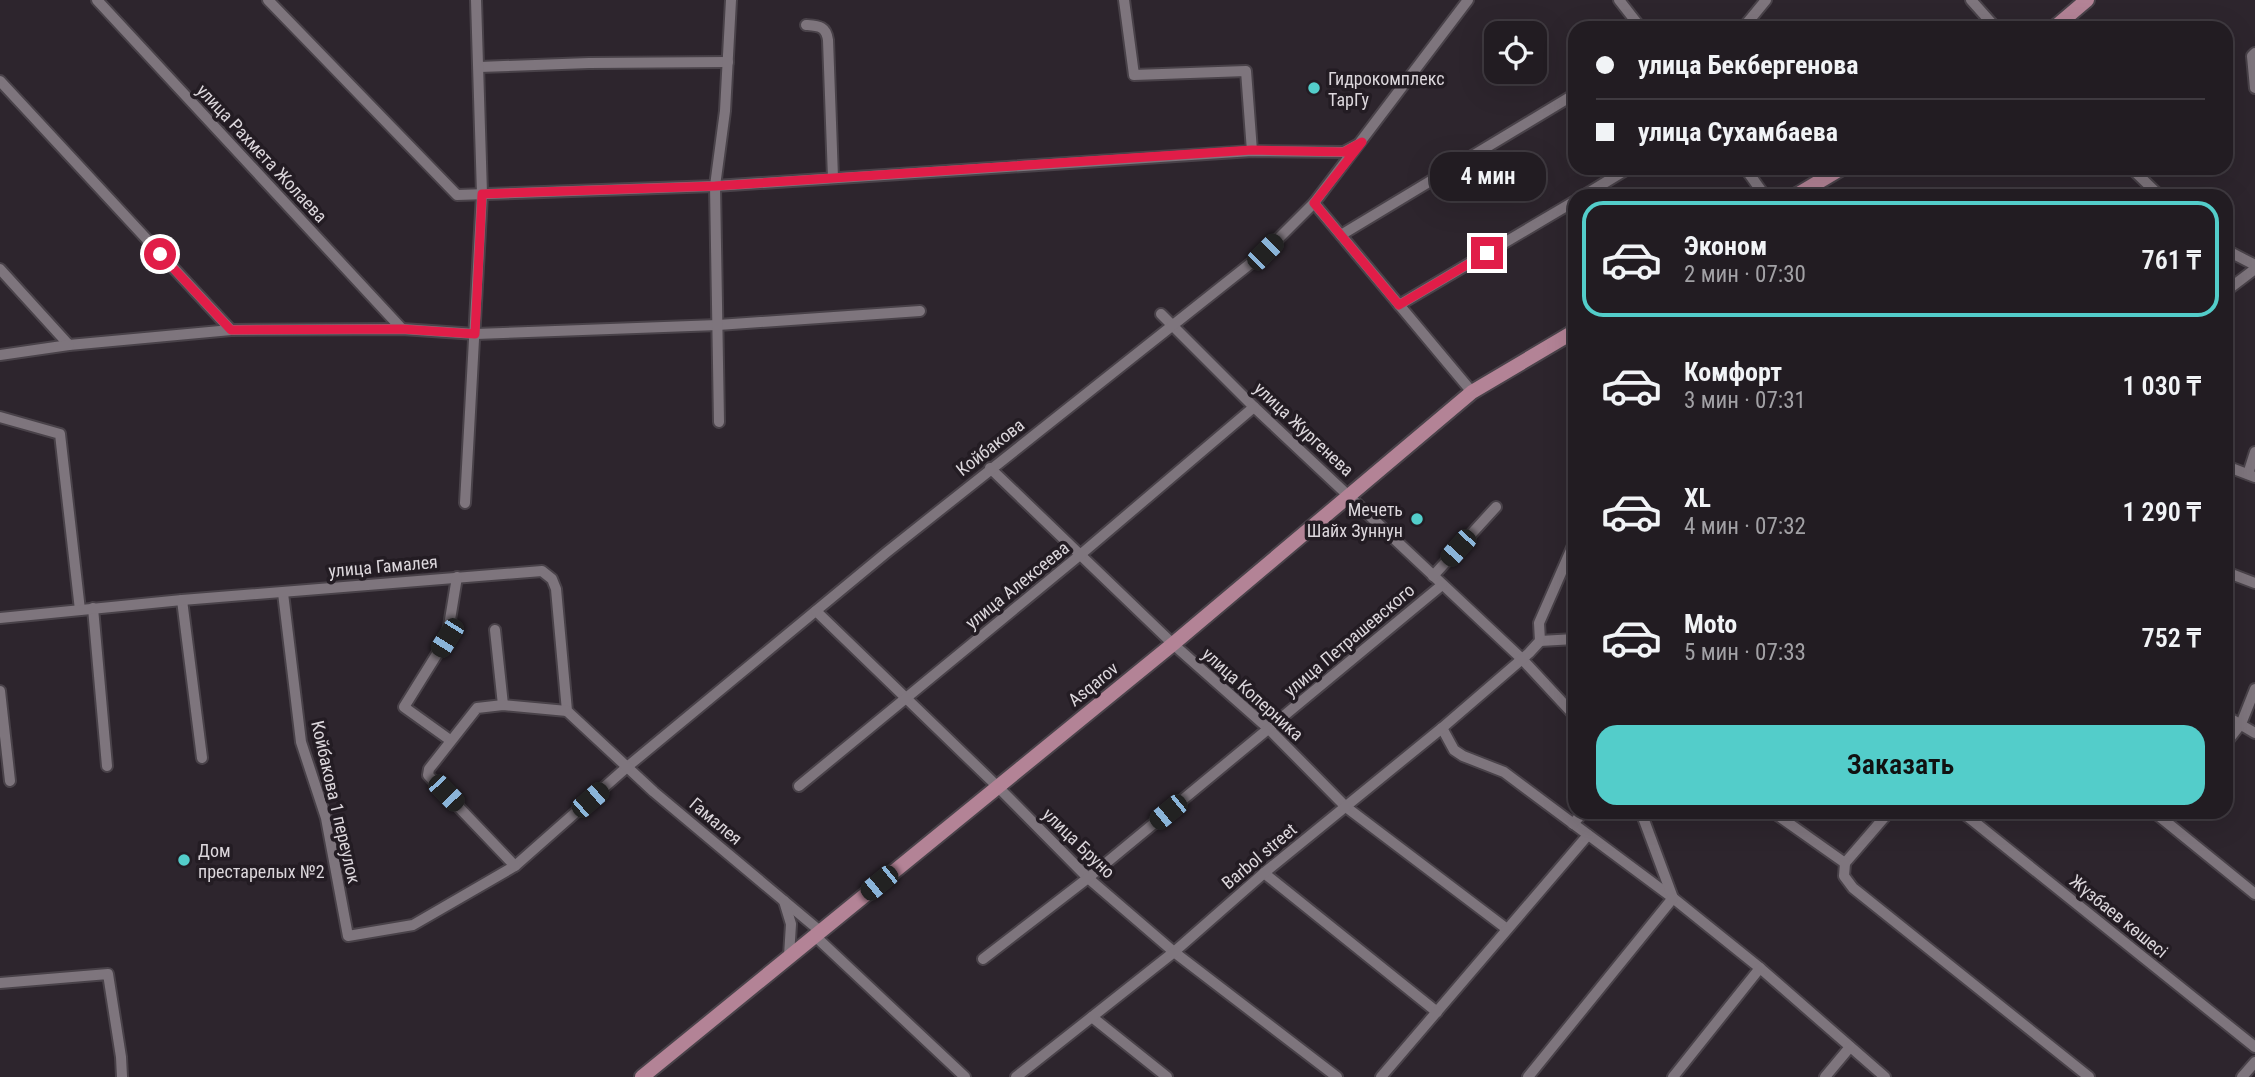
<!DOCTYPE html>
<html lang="ru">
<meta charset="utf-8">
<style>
:root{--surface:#221c22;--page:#2a252a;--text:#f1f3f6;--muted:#a2a1a5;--line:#3f3a40;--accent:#53cdca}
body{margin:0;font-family:"Roboto Condensed",sans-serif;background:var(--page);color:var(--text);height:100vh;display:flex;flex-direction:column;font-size:26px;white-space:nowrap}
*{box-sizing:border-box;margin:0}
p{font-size:23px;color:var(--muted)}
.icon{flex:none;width:38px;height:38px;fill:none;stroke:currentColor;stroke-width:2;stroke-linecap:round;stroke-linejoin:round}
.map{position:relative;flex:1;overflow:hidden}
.panel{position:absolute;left:1568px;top:189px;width:665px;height:630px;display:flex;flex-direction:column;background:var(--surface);border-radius:21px;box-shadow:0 7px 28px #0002,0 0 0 2px var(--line)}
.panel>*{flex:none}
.top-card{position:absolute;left:1568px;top:21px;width:665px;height:154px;border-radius:21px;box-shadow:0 7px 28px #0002,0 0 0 2px var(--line);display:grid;align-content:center;height:154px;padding:0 28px;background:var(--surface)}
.controls{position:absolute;left:1484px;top:21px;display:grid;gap:14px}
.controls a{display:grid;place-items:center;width:63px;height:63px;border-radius:14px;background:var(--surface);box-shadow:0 7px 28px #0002,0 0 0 2px var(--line);font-size:35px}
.end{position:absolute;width:32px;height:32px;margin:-16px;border:9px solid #e11d48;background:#fff;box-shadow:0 0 0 4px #fff}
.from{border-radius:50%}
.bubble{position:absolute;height:49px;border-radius:21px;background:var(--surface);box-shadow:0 7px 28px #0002,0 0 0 2px var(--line);font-size:23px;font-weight:600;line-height:49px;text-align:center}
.car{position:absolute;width:21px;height:42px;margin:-21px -10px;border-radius:9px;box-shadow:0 0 5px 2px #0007;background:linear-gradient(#222 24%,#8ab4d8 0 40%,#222 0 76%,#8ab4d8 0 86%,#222 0)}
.top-card b{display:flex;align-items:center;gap:24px;height:66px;font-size:26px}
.top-card b+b{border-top:2px solid var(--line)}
.top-card i{width:18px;height:18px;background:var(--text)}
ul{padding:12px 0 0;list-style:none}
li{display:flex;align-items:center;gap:21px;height:116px;margin:0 14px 10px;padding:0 14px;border:4px solid transparent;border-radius:21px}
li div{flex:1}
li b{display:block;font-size:26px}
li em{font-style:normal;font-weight:600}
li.on{border-color:var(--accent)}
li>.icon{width:63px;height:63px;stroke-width:1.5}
.primary-button{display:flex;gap:14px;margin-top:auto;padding:14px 28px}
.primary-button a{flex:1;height:80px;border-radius:21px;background:var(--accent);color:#111;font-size:28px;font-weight:600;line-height:80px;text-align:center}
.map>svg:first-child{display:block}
</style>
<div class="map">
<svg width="2255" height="1077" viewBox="0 0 2255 1077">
<rect width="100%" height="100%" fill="#2d252d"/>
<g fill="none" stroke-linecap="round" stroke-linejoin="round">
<g stroke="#494249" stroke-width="14">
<g id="minor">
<path d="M97 0 402 329"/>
<path d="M268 0 457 195 715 186 1252 151 1344 152 1357 145"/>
<path d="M1124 0 1134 75 1246 71 1252 151"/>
<path d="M1619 0 1641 28"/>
<path d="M1971 0 1996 28"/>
<path d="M806 25C819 26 826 26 828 40L833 178"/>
<path d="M1743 28 1766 0"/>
<path d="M2255 53 2252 56 2255 88"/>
<path d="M479 67 589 63 728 62"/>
<path d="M0 81 231 330"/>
<path d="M1745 168 1765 196"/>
<path d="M2131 168 2160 196"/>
<path d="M1583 196 1629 168"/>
<path d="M1314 203 1472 392"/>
<path d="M1341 235 1575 94"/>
<path d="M2226 250 2255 265"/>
<path d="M0 269 69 345 231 330 402 329 476 334 718 325 920 311"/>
<path d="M2226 291 2255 269"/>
<path d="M1399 305 1575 201"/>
<path d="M1161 314 1254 407 1522 659 1575 716"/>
<path d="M0 355 69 345"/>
<path d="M0 417 60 434 80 610"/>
<path d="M719 422 715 186 725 111 731 0"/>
<path d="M2226 466 2255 477"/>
<path d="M990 468 1173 644 1269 729 1346 807 1507 929"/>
<path d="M2248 474 2255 452"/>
<path d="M465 503 482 194 476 0"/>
<path d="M2226 572 2255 583"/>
<path d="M1433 576 1496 507"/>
<path d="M283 593 301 742 326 818 348 936 413 925 515 866 627 767 887 552 1265 252 1314 203 1468 0"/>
<path d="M182 600 202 758"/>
<path d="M93 608 107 766"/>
<path d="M816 611 998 787 1088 878 1174 952 1337 1077"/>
<path d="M0 618 182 600 542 571 552 579 556 589 567 711 654 792 820 931"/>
<path d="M495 630 503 705"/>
<path d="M1540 641 1575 639"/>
<path d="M0 691 10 781"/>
<path d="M2226 716 2255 733"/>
<path d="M1442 728 1454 750 1463 756 1504 772 1673 898 1760 968 1885 1077"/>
<path d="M450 740 404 707 447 638 457 577"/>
<path d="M2226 743 2241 724 2255 689"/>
<path d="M799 786 1080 555 1254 407"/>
<path d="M1773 812 1845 863 1889 812"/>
<path d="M1962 812 2255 1047"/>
<path d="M2154 812 2255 894"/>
<path d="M1573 824 1583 812"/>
<path d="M1845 863 1844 876 1853 888 2089 1077"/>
<path d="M515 866 428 775 429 769 477 708 503 705 567 711"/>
<path d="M1264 873 1437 1012"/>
<path d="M784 901 791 924 789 956"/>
<path d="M815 936 965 1077"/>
<path d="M983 959 1088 878 1442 585"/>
<path d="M0 983 108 974 121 1057 122 1077"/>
<path d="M1092 1017 1167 1077"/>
<path d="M1016 1077 1174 952 1264 873 1442 728 1529 653 1540 641 1539 623 1575 541"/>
<path d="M1381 1077 1588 835"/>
<path d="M1528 1077 1673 898 1641 812"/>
<path d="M1673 1077 1760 968"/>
<path d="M1825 1077 1850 1047"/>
<path d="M2242 1077 2255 1062"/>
</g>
</g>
<g stroke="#494249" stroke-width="18">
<g id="major">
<path d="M2054 28 2087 0"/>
<path d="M1795 196 1842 168"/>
<path d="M642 1077 1173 644 1472 392 1575 331"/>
</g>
</g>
<use href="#minor" stroke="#7e757d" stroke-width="10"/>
<use href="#major" stroke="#b38396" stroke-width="14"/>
</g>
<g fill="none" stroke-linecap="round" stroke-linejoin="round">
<path stroke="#e11d48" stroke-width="9" d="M160 254 231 330 402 329 475 334 482 194 715 186 1252 150 1344 152 1362 142 1314 203 1399 305 1487 253"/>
</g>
<g fill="#53cdca" stroke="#231c23" stroke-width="2.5">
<circle cx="1314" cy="88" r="7"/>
<circle cx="1417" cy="519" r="7"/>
<circle cx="184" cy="860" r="7"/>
</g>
<g text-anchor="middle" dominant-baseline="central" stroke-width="7" stroke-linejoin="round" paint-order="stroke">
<g font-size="18" fill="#dcd7dc" stroke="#231c23" text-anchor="start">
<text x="1328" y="78">Гидрокомплекс<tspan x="1328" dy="21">ТарГу</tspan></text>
<text x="1403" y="509" text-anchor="end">Мечеть<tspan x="1403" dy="21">Шайх Зуннун</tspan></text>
<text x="198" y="850">Дом<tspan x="198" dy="21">престарелых №2</tspan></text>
</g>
<g font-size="18" fill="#dcd7dc" stroke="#231c23">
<text transform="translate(262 153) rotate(47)">улица Рахмета Жолаева</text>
<text transform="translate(1304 429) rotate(43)">улица Жургенева</text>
<text transform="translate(990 447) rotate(-38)">Койбакова</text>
<text transform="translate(383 566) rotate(-5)">улица Гамалея</text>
<text transform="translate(1017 585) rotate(-39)">улица Алексеева</text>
<text transform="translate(1349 640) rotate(-40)">улица Петрашевского</text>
<text transform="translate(1093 684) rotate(-39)">Asqarov</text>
<text transform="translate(1253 694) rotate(42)">улица Коперника</text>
<text transform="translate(336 802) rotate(77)">Койбакова 1 переулок</text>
<text transform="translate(716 821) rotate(40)">Гамалея</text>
<text transform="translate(1079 843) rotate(44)">улица Бруно</text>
<text transform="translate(1259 856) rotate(-40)">Barbol street</text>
<text transform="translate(2119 916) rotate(39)">Жүзбаев көшесі</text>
</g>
</g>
</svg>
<div class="controls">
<a><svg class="icon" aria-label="locate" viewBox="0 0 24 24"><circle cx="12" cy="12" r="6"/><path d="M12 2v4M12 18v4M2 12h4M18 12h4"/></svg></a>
</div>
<i class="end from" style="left:160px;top:254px"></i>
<i class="end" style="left:1487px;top:253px"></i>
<div class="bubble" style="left:1430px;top:152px;width:116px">4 мин</div>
<i class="car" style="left:1265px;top:252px;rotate:45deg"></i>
<i class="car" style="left:1458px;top:548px;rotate:222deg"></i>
<i class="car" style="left:447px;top:638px;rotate:212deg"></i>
<i class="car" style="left:446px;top:793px;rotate:136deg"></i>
<i class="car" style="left:590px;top:800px;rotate:49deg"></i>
<i class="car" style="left:1168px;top:812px;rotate:231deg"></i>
<i class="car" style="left:879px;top:883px;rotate:231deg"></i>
<div class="top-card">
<b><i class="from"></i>улица Бекбергенова</b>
<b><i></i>улица Сухамбаева</b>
</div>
<section class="panel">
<ul>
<li class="on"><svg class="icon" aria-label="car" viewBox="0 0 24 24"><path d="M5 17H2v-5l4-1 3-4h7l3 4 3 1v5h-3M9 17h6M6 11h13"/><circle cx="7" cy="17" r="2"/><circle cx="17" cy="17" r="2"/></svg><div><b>Эконом</b><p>2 мин · 07:30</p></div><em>761 ₸</em></li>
<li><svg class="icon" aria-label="car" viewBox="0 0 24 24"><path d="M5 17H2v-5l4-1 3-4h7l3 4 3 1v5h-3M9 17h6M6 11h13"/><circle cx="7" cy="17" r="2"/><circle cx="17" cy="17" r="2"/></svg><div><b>Комфорт</b><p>3 мин · 07:31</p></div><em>1 030 ₸</em></li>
<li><svg class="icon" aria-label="car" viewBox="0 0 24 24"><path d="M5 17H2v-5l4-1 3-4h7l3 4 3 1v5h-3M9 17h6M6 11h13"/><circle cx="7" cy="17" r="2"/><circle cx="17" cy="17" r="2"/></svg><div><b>XL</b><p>4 мин · 07:32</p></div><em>1 290 ₸</em></li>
<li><svg class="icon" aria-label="car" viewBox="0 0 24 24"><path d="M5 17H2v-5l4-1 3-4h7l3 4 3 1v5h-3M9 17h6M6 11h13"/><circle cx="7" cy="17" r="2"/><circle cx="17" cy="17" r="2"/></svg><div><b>Moto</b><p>5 мин · 07:33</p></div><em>752 ₸</em></li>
</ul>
<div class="primary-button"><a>Заказать</a></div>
</section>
</div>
